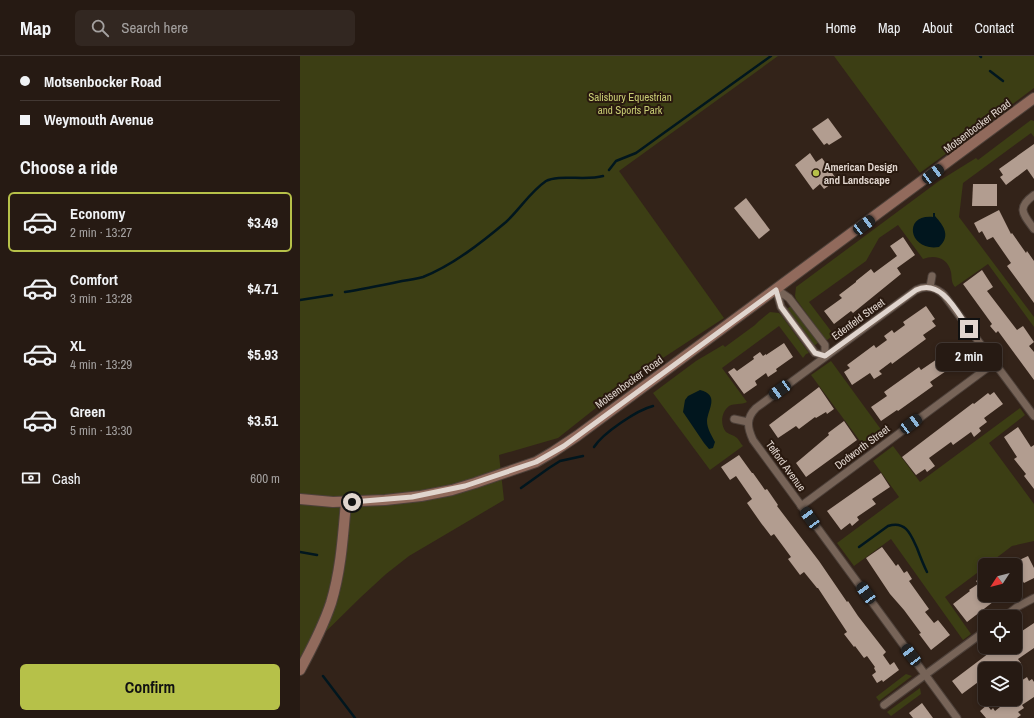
<!DOCTYPE html>
<meta charset="utf-8">
<style>
:root{--surface:#261a13;--page:#322721;--text:#f1f3f6;--muted:#a4a1a0;--line:#423833;--accent:#b6c149}
body{margin:0;font-family:"Archivo Narrow",sans-serif;background:var(--page);color:var(--text);height:100vh;display:flex;flex-direction:column;font-size:15px;white-space:nowrap}
*{box-sizing:border-box;margin:0}
p{font-size:13px;color:var(--muted)}
.icon{flex:none;width:22px;height:22px;fill:none;stroke:currentColor;stroke-width:2;stroke-linecap:round;stroke-linejoin:round}
.map{position:relative;flex:1;overflow:hidden}
.side{display:flex;flex-direction:column;background:var(--surface);width:300px}
.side>*{flex:none}
.hud{display:grid;align-content:center;height:88px;padding:0 20px;background:var(--surface)}
.needle{width:26px;rotate:234deg}
.buttons{position:absolute;left:678px;top:502px;display:grid;gap:8px}
.buttons a{display:grid;place-items:center;width:44px;height:44px;border-radius:6px;background:var(--surface);box-shadow:0 2px 6px #0003,0 0 0 1px var(--line);font-size:20px}
.end{position:absolute;width:18px;height:18px;margin:-9px;border:5px solid #e0d5ce;background:#111;box-shadow:0 0 0 2px #111}
.from{border-radius:50%}
.bubble{position:absolute;height:28px;border-radius:6px;background:var(--surface);box-shadow:0 2px 6px #0003,0 0 0 1px var(--line);font-size:13px;font-weight:700;line-height:28px;text-align:center}
.car{position:absolute;width:12px;height:24px;margin:-12px -6px;border-radius:5px;box-shadow:0 0 3px 1px #0007;background:linear-gradient(#222 24%,#8ab4d8 0 40%,#222 0 76%,#8ab4d8 0 86%,#222 0)}
.hud b{display:flex;align-items:center;gap:14px;height:38px;font-size:15px}
.hud b+b{border-top:1px solid var(--line)}
.hud i{width:10px;height:10px;background:var(--text)}
ul{padding:0;list-style:none}
li{display:flex;align-items:center;gap:12px;height:60px;margin:0 8px 6px;padding:0 12px;border:2px solid transparent;border-radius:6px}
li div{flex:1}
li b{display:block;font-size:15px}
li em{font-style:normal;font-weight:700}
li.on{border-color:var(--accent)}
li>.icon{width:36px;height:36px;stroke-width:1.5}
h2{padding:0 20px;font-size:18px;line-height:48px}
.pay{display:flex;align-items:center;gap:10px;height:44px;padding:0 20px;font-size:15px}
.pay p{margin-inline-start:auto}
.button{display:flex;gap:8px;margin-top:auto;padding:8px 20px}
.button a{flex:1;height:46px;border-radius:6px;background:var(--accent);color:#111;font-size:16px;font-weight:700;line-height:46px;text-align:center}
header{display:flex;align-items:center;gap:24px;box-sizing:border-box;height:56px;padding:0 20px;background:var(--surface);border-bottom:1px solid var(--line)}
header strong{font-size:19px}
nav{display:flex;gap:22px;margin-inline-start:auto;font-size:14px}
.search{width:280px;height:36px;background:var(--page);display:flex;align-items:center;gap:10px;box-sizing:border-box;padding:0 14px;border-radius:6px;color:var(--muted);font-size:15px}
main{display:flex;flex:1;min-height:0}
.map>svg:first-child{display:block}
</style>
<header>
<strong>Map</strong>
<div class="search"><svg class="icon" aria-label="search" viewBox="0 0 24 24"><circle cx="10" cy="10" r="6"/><path d="M15 15l6 6"/></svg>Search here</div>
<nav><a>Home</a><a>Map</a><a>About</a><a>Contact</a></nav>
</header>
<main>
<section class="side">
<div class="hud">
<b><i class="from"></i>Motsenbocker Road</b>
<b><i></i>Weymouth Avenue</b>
</div>
<h2>Choose a ride</h2>
<ul>
<li class="on"><svg class="icon" aria-label="car" viewBox="0 0 24 24"><path d="M5 17H2v-5l4-1 3-4h7l3 4 3 1v5h-3M9 17h6M6 11h13"/><circle cx="7" cy="17" r="2"/><circle cx="17" cy="17" r="2"/></svg><div><b>Economy</b><p>2 min · 13:27</p></div><em>$3.49</em></li>
<li><svg class="icon" aria-label="car" viewBox="0 0 24 24"><path d="M5 17H2v-5l4-1 3-4h7l3 4 3 1v5h-3M9 17h6M6 11h13"/><circle cx="7" cy="17" r="2"/><circle cx="17" cy="17" r="2"/></svg><div><b>Comfort</b><p>3 min · 13:28</p></div><em>$4.71</em></li>
<li><svg class="icon" aria-label="car" viewBox="0 0 24 24"><path d="M5 17H2v-5l4-1 3-4h7l3 4 3 1v5h-3M9 17h6M6 11h13"/><circle cx="7" cy="17" r="2"/><circle cx="17" cy="17" r="2"/></svg><div><b>XL</b><p>4 min · 13:29</p></div><em>$5.93</em></li>
<li><svg class="icon" aria-label="car" viewBox="0 0 24 24"><path d="M5 17H2v-5l4-1 3-4h7l3 4 3 1v5h-3M9 17h6M6 11h13"/><circle cx="7" cy="17" r="2"/><circle cx="17" cy="17" r="2"/></svg><div><b>Green</b><p>5 min · 13:30</p></div><em>$3.51</em></li>
</ul>
<div class="pay"><svg class="icon" aria-label="cash" viewBox="0 0 24 24"><path d="M3 7h18v10H3z"/><circle cx="12" cy="12" r="2"/></svg>Cash<p>600 m</p></div>
<div class="button"><a>Confirm</a></div>
</section>
<div class="map">
<svg width="734" height="662" viewBox="0 0 734 662">
<rect width="100%" height="100%" fill="#332319"/>
<g fill="#3c3e14">
<path d="M0 0H478L319 115 424 262 340 317 258 382 199 399 204 444 109 500 86 518 61 541 0 601Z"/>
<path d="M534 0H734V32L620 117Z"/>
<path d="M731 64 734 65V81L731 77 663 127 659 161 734 261V271L688 208 655 231C651 226 652 222 651 216 648 202 635 198 623 203L598 169 579 182 566 205 509 246 534 279 527 284 525 283 496 243 495 240 496 231 639 125 676 102 678 104Z"/>
<path d="M491 250 519 286 514 290 487 253Z"/>
<path d="M470 256 479 257 481 259 509 297 506 298 503 302 479 270 422 312 447 346C441 349 435 347 429 350 421 356 420 369 426 376 430 379 434 379 437 382 439 384 441 388 443 390L410 414 353 337 396 305 423 289 425 291 455 269 459 265Z"/>
<path d="M531 305 585 379 566 393 511 319Z"/>
<path d="M720 352 725 359 689 387 734 448V485L712 490 687 509H685V511L645 541 671 578 663 584 591 483 554 510 537 487 599 441 573 405 593 390 620 426Z"/>
<path d="M606 618 612 620 579 645 576 641Z"/>
<path d="M620 632 621 638 591 660 587 656Z"/>
</g>
<g fill="#01161e">
<path d="M633 157H635V160C644 170 651 180 639 191 609 196 602 158 633 161Z"/>
<path d="M400 334C420 339 408 353 407 365 407 373 412 380 415 386L413 392 409 393 404 387 383 356 385 344 388 340Z"/>
</g>
<g fill="none" stroke-linecap="round" stroke-linejoin="round">
<g stroke="#01161e" stroke-width="2.5">
<path d="M680 0 681 1"/>
<path d="M690 15 703 25"/>
<path d="M309 114 316 105 336 97 471 0"/>
<path d="M45 236C64 233 83 229 102 225 109 224 116 223 123 221 153 209 181 187 206 166 220 153 230 136 246 125 258 118 287 125 303 120"/>
<path d="M0 244 32 239"/>
<path d="M294 391C303 377 337 354 353 350"/>
<path d="M221 432 249 412 260 405 283 400"/>
<path d="M559 491 588 470C606 464 611 479 617 492 620 500 623 508 627 516"/>
<path d="M0 496 17 499"/>
<path d="M23 620 55 662"/>
</g>
</g>
<g fill="#b29d90">
<path d="M528 62 542 81 529 89 527 87 524 89 512 73Z"/>
<path d="M734 88V123L727 113 706 129 700 121 703 119 699 113Z"/>
<path d="M510 97 516 106 522 102 537 124 524 133 520 128 513 134 495 109Z"/>
<path d="M673 128H697V150H672Z"/>
<path d="M446 142 470 174 459 183 434 152Z"/>
<path d="M699 154 711 178 712 177 726 197 727 195 734 205V247L707 210 711 207 693 181 687 184 682 175 679 177 674 167Z"/>
<path d="M603 181 615 199 597 212 601 218 553 257 551 255 534 268 524 255 542 242 539 239 556 226V225L571 213 574 217 597 200 590 190Z"/>
<path d="M682 214 693 231 687 235 717 274 723 270 734 286 729 290 734 296V324L698 275 696 277 690 270 692 268 663 228Z"/>
<path d="M626 250 635 263 632 265 636 270 623 279 626 283 592 308 591 306 579 315 582 318 574 323 570 317 552 329 544 316 550 312 547 309 574 289 576 292 587 284 584 280 592 274 594 277 605 269 603 266Z"/>
<path d="M653 286 666 303 653 313 652 311 630 326 633 330 598 355 597 354 581 365 571 351 587 340 584 336 619 311 621 314 643 299 640 295Z"/>
<path d="M484 287 493 301 476 313 477 315 468 321 466 317 455 325 457 329 444 338 428 316 434 312 437 315 454 303 453 301 460 296 463 300 466 298V299Z"/>
<path d="M519 331 534 353 527 358 526 356 516 362 515 361 499 373 496 370 478 382 469 369Z"/>
<path d="M694 336 703 348 684 362 687 366 679 372 681 375 674 381 671 376 653 389 651 386 629 402 635 410 627 416 625 413 616 419 602 401 673 347 674 348 688 337 690 339Z"/>
<path d="M544 365 557 384 506 421 496 407 529 379 528 377Z"/>
<path d="M718 371 731 391 734 389V433L724 420 726 418 714 403 717 401 704 381Z"/>
<path d="M439 399 452 417H453L465 434 467 433 478 449 477 450 519 505 547 546 548 545 558 560 586 596 583 599 590 609 594 606 599 614 583 626 582 624 577 627 572 619 576 616 574 612 575 611 567 600 564 602 555 590 554 591 544 578 547 576 518 532H517L504 516 500 519 488 503 491 501 474 478 471 480 461 467 447 447 452 443 436 420 430 424 421 411Z"/>
<path d="M581 417 590 431 572 443 576 448 557 461 559 464 552 470 550 467 541 474 527 455Z"/>
<path d="M582 491 596 510 598 508 604 517 607 515 612 523 609 525 629 553 625 556 634 567 638 564 650 579 631 594 619 578 621 577 604 554 590 538 566 502Z"/>
<path d="M728 500 734 512V522L724 527 722 524 715 529V509L713 507Z"/>
<path d="M685 518V539H702L667 566 653 548 670 535 669 534 678 528 676 525Z"/>
<path d="M734 567V592L718 603 721 607 714 612 711 609 707 613H685V621L662 638 652 625 697 591H715V586L719 583 716 579Z"/>
<path d="M727 621 729 625 732 623 734 626V641L722 649 724 652 718 656 721 659 717 662H686L680 655 687 649 691 654 693 652 695 655 710 643H715V629Z"/>
<path d="M622 647 633 662H613L609 657Z"/>
</g>
<g fill="none" stroke-linecap="round" stroke-linejoin="round">
<g stroke="#4d4039" stroke-width="9">
<g id="street">
<path d="M734 139C716 152 723 158 734 173"/>
<path d="M630 231 632 220"/>
<path d="M476 233 489 242 525 289V300L515 297 481 251Z"/>
<path d="M434 363 448 366"/>
<path d="M501 450 694 307"/>
<path d="M704 561 717 551 734 542"/>
<path d="M584 649 685 575"/>
<path d="M657 662 453 384C447 371 446 362 456 352L616 234C626 229 636 231 644 239L734 360"/>
</g>
</g>
<g stroke="#4d4039" stroke-width="12">
<g id="secondary">
<path d="M0 443 33 446 85 444 121 440 152 434 175 427 236 406 253 396 277 380 734 42"/>
<path d="M0 614C12 592 23 571 31 547 41 514 43 480 46 446"/>
</g>
</g>
<use href="#street" stroke="#776458" stroke-width="7"/>
<use href="#secondary" stroke="#916a5c" stroke-width="10"/>
</g>
<g fill="none" stroke-linecap="round" stroke-linejoin="round">
<path stroke="#e0d5ce" stroke-width="5" d="M52 446 112 441 165 430 236 406 264 390 476 234 481 251 515 297 525 300 616 234C641 222 657 256 669 273"/>
</g>
<circle fill="#b6c149" stroke="#29190f" stroke-width="1.5" cx="516" cy="117" r="4"/>
<g text-anchor="middle" dominant-baseline="central" stroke-width="4" stroke-linejoin="round" paint-order="stroke">
<g font-size="11" fill="#c7cb73" stroke="#29190f">
<text x="330" y="41">Salisbury Equestrian<tspan x="330" dy="13">and Sports Park</tspan></text>
</g>
<g font-size="11" fill="#e0d5ce" stroke="#29190f">
<text transform="translate(677 70) rotate(-37)">Motsenbocker Road</text>
<text transform="translate(558 263) rotate(-36)">Edenfeld Street</text>
<text transform="translate(329 326) rotate(-36)">Motsenbocker Road</text>
<text transform="translate(562 391) rotate(-37)">Dodworth Street</text>
<text transform="translate(486 410) rotate(54)">Telford Avenue</text>
</g>
<g font-size="11" font-weight="bold" fill="#e0d5ce" stroke="#29190f" text-anchor="start">
<text x="524" y="111">American Design<tspan x="524" dy="13">and Landscape</tspan></text>
</g>
</g>
</svg>
<div class="buttons">
<a><svg class="needle" viewBox="-14 -14 28 28"><path d="M0-13l5 13h-10z" fill="#e53935"/><path d="M0 13l5-13h-10z" fill="#a4a1a0"/></svg></a>
<a><svg class="icon" aria-label="locate" viewBox="0 0 24 24"><circle cx="12" cy="12" r="6"/><path d="M12 2v4M12 18v4M2 12h4M18 12h4"/></svg></a>
<a><svg class="icon" aria-label="layers" viewBox="0 0 24 24"><path d="M12 4l9 5-9 5-9-5zM3 14l9 5 9-5"/></svg></a>
</div>
<i class="end from" style="left:52px;top:446px"></i>
<i class="end" style="left:669px;top:273px"></i>
<div class="bubble" style="left:636px;top:287px;width:66px">2 min</div>
<i class="car" style="left:633px;top:118px;rotate:53deg"></i>
<i class="car" style="left:564px;top:169px;rotate:53deg"></i>
<i class="car" style="left:480px;top:334px;rotate:234deg"></i>
<i class="car" style="left:611px;top:368px;rotate:53deg"></i>
<i class="car" style="left:510px;top:462px;rotate:324deg"></i>
<i class="car" style="left:566px;top:537px;rotate:324deg"></i>
<i class="car" style="left:611px;top:599px;rotate:323deg"></i>
</div>
</main>
